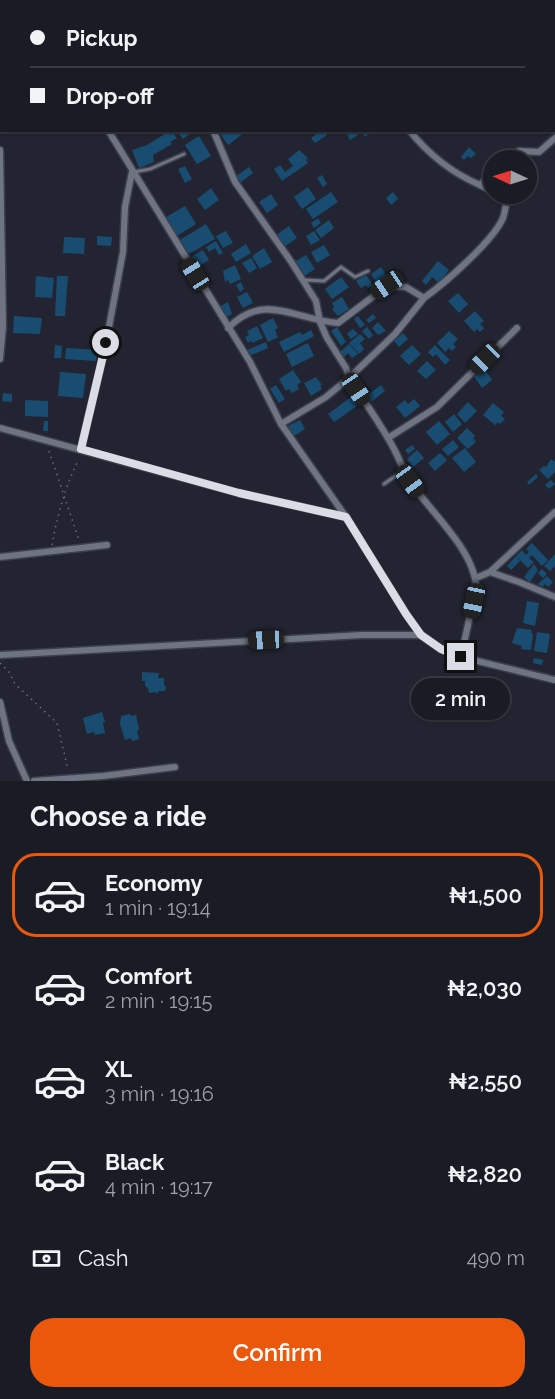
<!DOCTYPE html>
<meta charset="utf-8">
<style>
:root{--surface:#1a1c25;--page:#272932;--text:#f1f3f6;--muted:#9fa1a7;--line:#383a42;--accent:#ea580c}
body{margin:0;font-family:Raleway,sans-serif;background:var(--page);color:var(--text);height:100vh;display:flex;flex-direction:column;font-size:22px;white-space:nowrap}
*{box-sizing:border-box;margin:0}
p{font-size:20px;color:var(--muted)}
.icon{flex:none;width:33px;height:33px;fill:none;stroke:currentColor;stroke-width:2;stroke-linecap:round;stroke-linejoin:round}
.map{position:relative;height:781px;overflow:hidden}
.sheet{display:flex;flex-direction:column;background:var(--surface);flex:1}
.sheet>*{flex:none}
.banner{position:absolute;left:0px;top:0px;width:555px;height:132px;box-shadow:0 2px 4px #0004,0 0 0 2px var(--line);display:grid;align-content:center;height:132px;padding:0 30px;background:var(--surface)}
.needle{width:39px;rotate:274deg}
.controls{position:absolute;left:483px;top:150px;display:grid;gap:12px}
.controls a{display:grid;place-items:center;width:54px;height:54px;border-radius:50%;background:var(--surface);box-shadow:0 2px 4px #0004,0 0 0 2px var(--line);font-size:30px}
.end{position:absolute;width:27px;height:27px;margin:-14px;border:8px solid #dadde5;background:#111;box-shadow:0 0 0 3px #111}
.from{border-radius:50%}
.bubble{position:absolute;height:42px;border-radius:21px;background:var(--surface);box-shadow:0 2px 4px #0004,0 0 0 2px var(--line);font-size:20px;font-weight:600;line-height:42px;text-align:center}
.car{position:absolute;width:18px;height:36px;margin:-18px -9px;border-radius:8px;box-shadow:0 0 4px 2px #0007;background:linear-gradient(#222 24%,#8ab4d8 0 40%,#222 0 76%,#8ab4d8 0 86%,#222 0)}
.banner b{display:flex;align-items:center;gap:21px;height:57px;font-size:22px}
.banner b+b{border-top:2px solid var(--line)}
.banner i{width:15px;height:15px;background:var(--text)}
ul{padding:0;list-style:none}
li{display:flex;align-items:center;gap:18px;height:84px;margin:0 12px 9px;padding:0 18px;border:3px solid transparent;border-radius:24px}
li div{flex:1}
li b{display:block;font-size:22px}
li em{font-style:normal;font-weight:600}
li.active{border-color:var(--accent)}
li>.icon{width:54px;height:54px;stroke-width:1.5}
h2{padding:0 30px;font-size:27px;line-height:72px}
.pay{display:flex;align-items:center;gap:15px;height:66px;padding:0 30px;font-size:22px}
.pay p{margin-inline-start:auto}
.button{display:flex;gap:12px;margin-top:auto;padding:12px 30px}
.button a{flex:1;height:69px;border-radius:24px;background:var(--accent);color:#fff;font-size:24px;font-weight:600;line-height:69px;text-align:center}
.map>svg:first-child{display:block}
</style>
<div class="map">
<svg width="555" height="781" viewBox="0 0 555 781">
<rect width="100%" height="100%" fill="#222531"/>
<g fill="#184d71">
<path d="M171 130 177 138 170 142 172 144 153 155 154 162 139 168 132 150 147 145Z"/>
<path d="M181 130H195L183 139 179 134Z"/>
<path d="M227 130H248L228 145 221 135Z"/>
<path d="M322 130 327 135 315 143 311 138Z"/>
<path d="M355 130 358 135 350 140 347 135Z"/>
<path d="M360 130H374L365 137Z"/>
<path d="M199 136 211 156 197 164 185 145Z"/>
<path d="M469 147 476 154 471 158 468 156 464 160 461 157Z"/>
<path d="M299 150 308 158 306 160 308 163 282 181 274 169 280 165 285 172 293 166 288 159Z"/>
<path d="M185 166 192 179 185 183 178 169Z"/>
<path d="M249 167 253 173 240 183 235 177Z"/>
<path d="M322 175 327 184 323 187 317 178Z"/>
<path d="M308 187 316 199 302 209 294 197Z"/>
<path d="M211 188 219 200 205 210 197 199Z"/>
<path d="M331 192 338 202 313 219 306 209Z"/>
<path d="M393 192 398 199 391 205 386 198Z"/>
<path d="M271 194 278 205 267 213 259 202Z"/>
<path d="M185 206 196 224 174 238 163 219Z"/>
<path d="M318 218 321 223 314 228 311 223Z"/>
<path d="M329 220 334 228 321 238 315 230Z"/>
<path d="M206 224 215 239 187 255 178 241Z"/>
<path d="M289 226 297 238 284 247 276 235Z"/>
<path d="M226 231 233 243 223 248 216 236Z"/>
<path d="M314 231 320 240 311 245 306 236Z"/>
<path d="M97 236 112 237 111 246 97 245Z"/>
<path d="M64 237 85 238 84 254 63 253Z"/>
<path d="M216 241 223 253 219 255 215 248 209 252 206 247Z"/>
<path d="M246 244 251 253 236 262 231 254Z"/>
<path d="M324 245 330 255 317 263 311 252Z"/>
<path d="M264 248 272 262 260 269 252 256Z"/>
<path d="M203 250 209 260 197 267 191 257Z"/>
<path d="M306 255 315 269 303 277 294 262Z"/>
<path d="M251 258 257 268 249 273 242 263Z"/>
<path d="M438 261 449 270 439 283 432 277 426 285 422 281Z"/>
<path d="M235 265 241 279 230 284 228 280 225 282 223 271Z"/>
<path d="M381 267 388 278 378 285 371 274Z"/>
<path d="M366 275 373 285 368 288 366 285 361 288 356 281Z"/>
<path d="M36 276 54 278 52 298 35 297Z"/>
<path d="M57 276H68L65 316H55Z"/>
<path d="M341 277 349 287 332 299 325 289Z"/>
<path d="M241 282 244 289 240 292 236 285Z"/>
<path d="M247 292 253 303 243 308 237 297Z"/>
<path d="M458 293 468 304 459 313 448 301Z"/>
<path d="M342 297 349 309 338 316 332 309 334 307 332 303Z"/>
<path d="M228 302 232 314 225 318 219 307Z"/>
<path d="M475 311 484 321 480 324 484 328 480 332 477 329 474 332 464 321Z"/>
<path d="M373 314 376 318 369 323 366 320Z"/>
<path d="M14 316 42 318 40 334 13 333Z"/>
<path d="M358 316 365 325 360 328 354 319Z"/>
<path d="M273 318 278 328 275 330 278 337 268 342 260 325Z"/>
<path d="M378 322 386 331 378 335 372 328Z"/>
<path d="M257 326 263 338 252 343 251 341 248 343 245 337 249 335 247 331Z"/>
<path d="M337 327 346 342 341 346 331 331Z"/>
<path d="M367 327 373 335 369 339 362 331Z"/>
<path d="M353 329 358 334 351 339 347 334Z"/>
<path d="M311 330 314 336 284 352 279 342 300 332 302 335Z"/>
<path d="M449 331 458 339 453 344 456 347 452 351 449 348 445 352 437 343Z"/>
<path d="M403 333 408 339 399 347 394 341Z"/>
<path d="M360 334 365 339 360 343 364 349 359 354 349 343Z"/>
<path d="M266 342 268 348 249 356 247 350Z"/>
<path d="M308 343 314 356 292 367 286 354Z"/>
<path d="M349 344 358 354 352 358 348 353 344 357 340 352Z"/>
<path d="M55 345 62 346 61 358H54Z"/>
<path d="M412 345 421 354 409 365 400 356Z"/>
<path d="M435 345 450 360 445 365 436 354 433 357 428 352Z"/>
<path d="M66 348 97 350 96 361 65 359Z"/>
<path d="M427 361 436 370 426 379 417 371Z"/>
<path d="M483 367 492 380 482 388 473 375Z"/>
<path d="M293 370 301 382 297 385 299 389 292 393 289 389 286 391 279 379Z"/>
<path d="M60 372 86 374 83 398 58 396Z"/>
<path d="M316 377 322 385 320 386 322 389 311 396 304 383Z"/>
<path d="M276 385 285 399 279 403 270 389Z"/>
<path d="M381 385 385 391 371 402 366 396Z"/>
<path d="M3 393 12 394V402L2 401Z"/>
<path d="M351 397 357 406 334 422 328 414Z"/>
<path d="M414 399 420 406 405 418 396 407 405 400 408 404Z"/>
<path d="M25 400 48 401V417L25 416Z"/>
<path d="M468 402 477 411 465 423 457 414Z"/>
<path d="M493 403 504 412 501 416 505 419 500 424 498 422 495 425 483 415Z"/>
<path d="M454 414 462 424 453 432 445 422Z"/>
<path d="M300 420 305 429 294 436 288 426Z"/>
<path d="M44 421H48V431H43Z"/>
<path d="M439 421 450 434 437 445 426 432Z"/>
<path d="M467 428 475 436 473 438 476 442 468 449 457 438Z"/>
<path d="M453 440 459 447 448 456 442 449Z"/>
<path d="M412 445 415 449 408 454 405 450Z"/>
<path d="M465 448 476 462 464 472 452 458Z"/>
<path d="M417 450 424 458 413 467 407 459Z"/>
<path d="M440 453 447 460 435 471 428 463Z"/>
<path d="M551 459 555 462V472L548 479 539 470 544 466 546 467Z"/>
<path d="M536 474 538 477 529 485 527 482Z"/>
<path d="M551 480 555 484 549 489 545 485Z"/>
<path d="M532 543 548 560 542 566 532 555 529 558 534 562 528 568 516 556 522 550 526 555 529 552 526 549Z"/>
<path d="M555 554V566L550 571 544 566Z"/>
<path d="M516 556 520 561 511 570 507 566Z"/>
<path d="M534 564 538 570 530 582 524 577Z"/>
<path d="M542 569 547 574 543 578 538 573Z"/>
<path d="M547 576 553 582 548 587 545 584 542 587 538 584Z"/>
<path d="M527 601 539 603 535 626 523 623Z"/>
<path d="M517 628 532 630 531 633 533 634 531 650 521 649 522 646 512 643Z"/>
<path d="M537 632 550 634 547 653 534 651Z"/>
<path d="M534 658 543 660 542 665 533 663Z"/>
<path d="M142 672 159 673 158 678H164V685L166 686 165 691H158V694L155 692 149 693 148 688 145 686V681H142Z"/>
<path d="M102 712 105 722 103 723 105 733 95 735 94 732 87 734 83 718Z"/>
<path d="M130 714 131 716 136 715 139 729 137 731 139 739 132 741 131 738 125 740 120 724 121 716Z"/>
</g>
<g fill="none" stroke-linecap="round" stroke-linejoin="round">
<g stroke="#3d404a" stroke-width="6">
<g id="lane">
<path d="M134 172 150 169 184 154"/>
<path d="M304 280 324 281 341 267 355 277 368 271"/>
<path d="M384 484 404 470"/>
</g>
</g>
<g stroke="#3d404a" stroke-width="9">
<g id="street">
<path d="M30 0 31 2"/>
<path d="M141 0 142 2"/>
<path d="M309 0 310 2"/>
<path d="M208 2 210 0"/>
<path d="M0 118H2"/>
<path d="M108 130 250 362 281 424 346 517 406 614 421 635 441 649 461 657 555 680"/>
<path d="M213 130 235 182 290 260 316 301 320 322 327 338 346 368 349 378C364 401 380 423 393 447 399 458 403 470 409 480 429 511 476 551 476 588L461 657"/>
<path d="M409 130C429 155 452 173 480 185"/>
<path d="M0 150 3 326 0 359"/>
<path d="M503 160 519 151 539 152 555 138"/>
<path d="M494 170 480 185 494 192"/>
<path d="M228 328C264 291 295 320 338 323L387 286 406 287 424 298C445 283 493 241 503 218 505 212 506 205 507 199L496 194"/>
<path d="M281 424 326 397 349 378 395 334 424 298"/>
<path d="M0 428 239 493 346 517"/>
<path d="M388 438 437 407 517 328"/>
<path d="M81 449 106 343 123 252 125 207 132 172"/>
<path d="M0 557 107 545"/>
<path d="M490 572 519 582 555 597"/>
<path d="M476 578 490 572 555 512"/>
<path d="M0 655 362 635H421"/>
<path d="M0 702 9 741 27 781"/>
<path d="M34 781 103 776 175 767"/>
</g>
</g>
<g stroke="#6a6d78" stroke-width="1.5" stroke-dasharray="1.5 4.5" stroke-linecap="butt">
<path d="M49 451 79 540"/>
<path d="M52 545C57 517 65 487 78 461"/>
<path d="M0 663 9 672 15 684 57 723 68 770"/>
</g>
<use href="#lane" stroke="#6f7482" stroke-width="3"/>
<use href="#street" stroke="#6f7482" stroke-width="6"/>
</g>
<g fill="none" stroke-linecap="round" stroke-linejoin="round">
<path stroke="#dadde5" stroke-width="8" d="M106 343 81 449 239 493 346 517 406 614 421 635 441 649 461 657"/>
</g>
</svg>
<div class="controls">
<a><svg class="needle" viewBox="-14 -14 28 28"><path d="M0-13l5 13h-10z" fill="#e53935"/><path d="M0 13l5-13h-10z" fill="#9fa1a7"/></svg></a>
</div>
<i class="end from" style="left:106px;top:343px"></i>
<i class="end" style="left:461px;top:657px"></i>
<div class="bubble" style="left:411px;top:678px;width:99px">2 min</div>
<i class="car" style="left:195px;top:274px;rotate:328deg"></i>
<i class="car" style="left:387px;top:285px;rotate:236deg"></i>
<i class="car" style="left:485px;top:359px;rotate:225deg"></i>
<i class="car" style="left:356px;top:389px;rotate:146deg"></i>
<i class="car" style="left:410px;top:481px;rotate:144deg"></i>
<i class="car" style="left:474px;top:601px;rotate:192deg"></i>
<i class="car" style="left:266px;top:640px;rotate:267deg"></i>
<div class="banner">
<b><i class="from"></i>Pickup</b>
<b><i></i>Drop-off</b>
</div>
</div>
<section class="sheet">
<h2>Choose a ride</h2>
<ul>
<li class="active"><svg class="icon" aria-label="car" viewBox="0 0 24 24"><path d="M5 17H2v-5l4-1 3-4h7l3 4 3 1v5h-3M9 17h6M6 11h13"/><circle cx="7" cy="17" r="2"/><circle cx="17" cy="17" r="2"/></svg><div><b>Economy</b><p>1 min · 19:14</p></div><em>₦1,500</em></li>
<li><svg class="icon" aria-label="car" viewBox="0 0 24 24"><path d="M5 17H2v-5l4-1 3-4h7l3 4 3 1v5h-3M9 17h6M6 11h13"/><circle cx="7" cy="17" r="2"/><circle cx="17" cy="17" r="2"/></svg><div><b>Comfort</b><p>2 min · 19:15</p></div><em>₦2,030</em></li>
<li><svg class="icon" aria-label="car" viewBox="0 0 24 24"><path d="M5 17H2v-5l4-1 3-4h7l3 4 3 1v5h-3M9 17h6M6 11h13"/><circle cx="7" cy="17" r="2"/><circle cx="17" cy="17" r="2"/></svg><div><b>XL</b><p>3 min · 19:16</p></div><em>₦2,550</em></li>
<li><svg class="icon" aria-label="car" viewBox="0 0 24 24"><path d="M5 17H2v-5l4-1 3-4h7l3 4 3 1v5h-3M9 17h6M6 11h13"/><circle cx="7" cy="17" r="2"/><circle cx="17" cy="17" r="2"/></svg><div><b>Black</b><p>4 min · 19:17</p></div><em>₦2,820</em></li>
</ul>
<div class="pay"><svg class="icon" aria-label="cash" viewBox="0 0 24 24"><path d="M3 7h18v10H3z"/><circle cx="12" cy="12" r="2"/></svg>Cash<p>490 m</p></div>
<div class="button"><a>Confirm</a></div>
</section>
